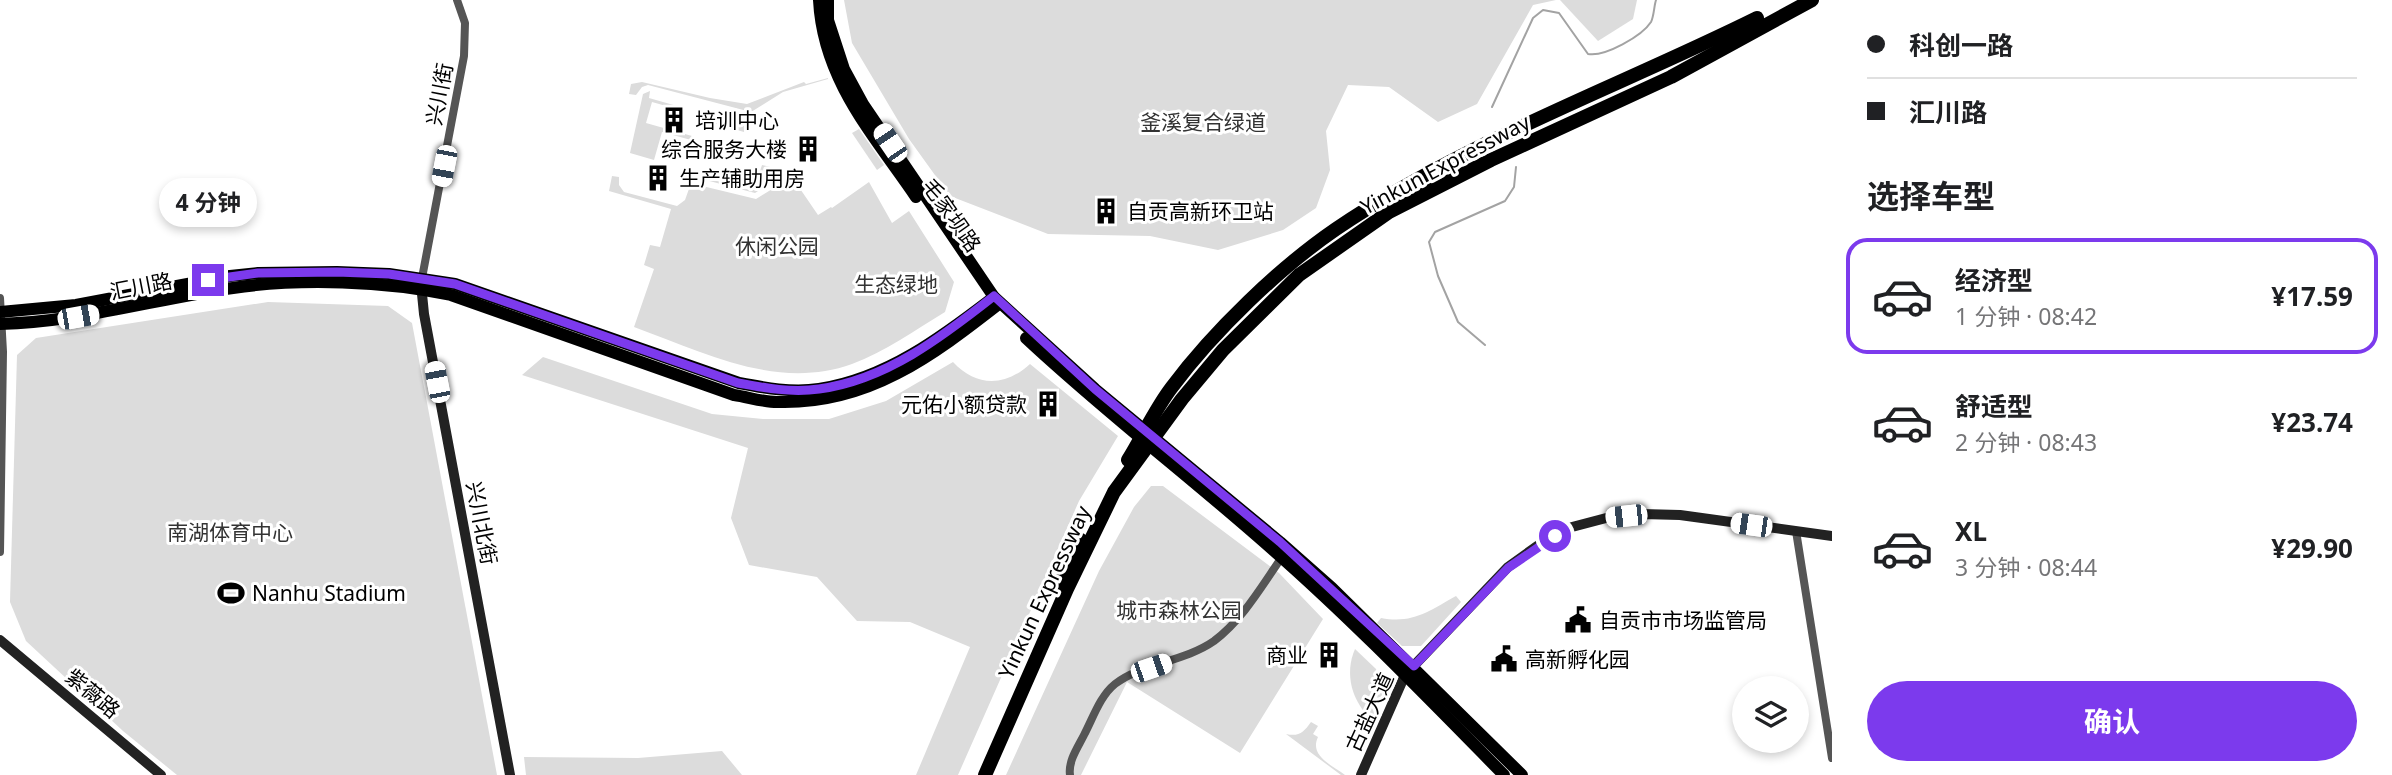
<!DOCTYPE html>
<html lang="zh">
<meta charset="utf-8">
<style>
:root{--surface:#fff;--page:#f6f6f6;--text:#202124;--muted:#757577;--line:#e0e0e0;--accent:#7c3aed}
body{margin:0;font-family:"Noto Sans","Noto Sans SC",sans-serif;background:var(--page);color:var(--text);height:100vh;display:flex;flex-direction:column;font-size:26px;white-space:nowrap}
*{box-sizing:border-box;margin:0}
p{font-size:23px;color:var(--muted)}
.icon{flex:none;width:38px;height:38px;fill:none;stroke:currentColor;stroke-width:2;stroke-linecap:round;stroke-linejoin:round}
.map{position:relative;flex:1;overflow:hidden}
.drawer{display:flex;flex-direction:column;background:var(--surface);width:560px}
.drawer>*{flex:none}
.banner{display:grid;align-content:center;height:154px;padding:0 35px;background:var(--surface)}
.tools{position:absolute;left:1732px;top:676px;display:grid;gap:14px}
.tools a{display:grid;place-items:center;width:77px;height:77px;border-radius:50%;background:var(--surface);box-shadow:0 4px 10px #0003;font-size:35px}
.end{position:absolute;width:32px;height:32px;margin:-16px;border:9px solid #7c3aed;background:#fff;box-shadow:0 0 0 4px #fff}
.from{border-radius:50%}
.bubble{position:absolute;height:49px;border-radius:24px;background:var(--surface);box-shadow:0 4px 10px #0003;font-size:23px;font-weight:700;line-height:49px;text-align:center}
.car{position:absolute;width:21px;height:42px;margin:-21px -10px;border-radius:9px;box-shadow:0 0 5px 2px #0007;background:linear-gradient(#fff 24%,#345 0 40%,#fff 0 76%,#345 0 86%,#fff 0)}
.banner b{display:flex;align-items:center;gap:24px;height:66px;font-size:26px}
.banner b+b{border-top:2px solid var(--line)}
.banner i{width:18px;height:18px;background:var(--text)}
ul{padding:0;list-style:none}
li{display:flex;align-items:center;gap:21px;height:116px;margin:0 14px 10px;padding:0 21px;border:4px solid transparent;border-radius:21px}
li div{flex:1}
li b{display:block;font-size:26px}
li em{font-style:normal;font-weight:700}
li.on{border-color:var(--accent)}
li>.icon{width:63px;height:63px;stroke-width:1.5}
h2{padding:0 35px;font-size:32px;line-height:84px}
.button{display:flex;gap:14px;margin-top:auto;padding:14px 35px}
.button a{flex:1;height:80px;border-radius:42px;background:var(--accent);color:#fff;font-size:28px;font-weight:700;line-height:80px;text-align:center}
main{display:flex;flex:1;min-height:0}
.map>svg:first-child{display:block}
</style>
<main>
<div class="map">
<svg width="1832" height="775" viewBox="0 0 1832 775">
<rect width="100%" height="100%" fill="#fff"/>
<g fill="#dcdcdc">
<path d="M844 0H1556L1533 5 1477 104 1438 122 1389 87 1348 85 1326 131 1330 170 1316 208 1283 230 1218 250 1150 236 1048 234 950 196 909 139 852 43Z"/>
<path d="M1560 0H1637L1633 19 1598 41Z"/>
<path d="M828 78V79L783 92 751 112 648 85 642 87 636 95 629 94 631 84 642 82 710 98 747 104 804 82 806 84Z"/>
<path d="M650 91 649 98 684 108V111L652 102 646 123 692 136 691 140 662 132 654 160 630 153 643 94Z"/>
<path d="M723 113 748 118 744 132 716 124 720 115Z"/>
<path d="M859 129 884 165 877 170 852 133Z"/>
<path d="M762 165 788 171 755 193 698 178 695 175 750 190 756 170 760 171Z"/>
<path d="M612 176 619 177V185L624 192 677 206 685 200 690 186 694 184 756 199 792 177 818 215 831 207 832 208 869 182 892 223 909 211 954 282 945 312C915 330 885 352 852 364 777 391 703 352 634 327L654 269 644 265 650 245 660 247 671 209 609 191Z"/>
<path d="M268 302 388 306 412 323 497 775H177L123 731 26 641 10 602 17 355 36 338Z"/>
<path d="M543 357 712 414 763 419H829L886 401 953 362C976 387 1005 387 1030 364L1118 436 1079 501 958 775H916L970 647 910 622 857 621 817 577 749 565 731 518 748 448 522 375Z"/>
<path d="M1151 486H1163L1279 573 1323 619 1240 753 1127 682 1081 775H1006L1099 571 1134 507Z"/>
<path d="M1456 596 1461 602 1421 646H1402L1377 623 1381 618C1413 624 1429 611 1456 596Z"/>
<path d="M1355 649 1376 669 1383 692 1372 720C1352 702 1344 674 1355 649Z"/>
<path d="M1311 722 1318 726 1313 734 1318 737C1309 756 1332 765 1345 775H1341L1286 734C1299 737 1304 732 1311 722Z"/>
<path d="M722 751 742 775H526L524 757 638 758Z"/>
</g>
<g fill="none" stroke-linecap="round" stroke-linejoin="round">
<g stroke="#a3a3a3" stroke-width="2">
<path d="M1492 107 1533 18 1543 10 1559 13 1588 54C1605 57 1642 36 1651 22 1654 16 1654 6 1656 0"/>
<path d="M1485 345 1458 322 1438 276 1429 242 1435 232 1505 201 1514 187 1516 167"/>
</g>
<g stroke="#555" stroke-width="8">
<path d="M422 278 464 56 465 23 457 0"/>
<path d="M0 298 3 352 0 552"/>
<path d="M1796 531 1832 758"/>
<path d="M1070 775C1068 761 1078 747 1084 735 1093 718 1100 696 1115 684 1142 663 1184 662 1214 641 1243 619 1261 587 1282 557"/>
</g>
<g stroke="#222" stroke-width="10">
<path d="M421 284 424 314 510 775"/>
<path d="M0 640 161 775"/>
<path d="M1361 775 1405 675 1508 567 1540 544 1572 527 1610 517 1642 514 1680 515 1832 536"/>
</g>
<g stroke="#000" stroke-width="12">
<path d="M819 0C823 80 873 134 916 197"/>
<path d="M828 0V20L844 69 863 104 994 297 1095 389 1280 542 1332 588 1522 775"/>
<path d="M0 312 76 305 230 276 258 273 337 272 389 274 455 284 739 383C765 388 792 393 819 389 886 379 942 337 994 297"/>
<path d="M0 324C79 322 155 299 233 288 300 278 385 281 451 295L734 395C748 397 763 402 777 402 868 405 932 356 1000 303"/>
<path d="M1026 338C1105 412 1191 477 1272 549 1353 620 1428 698 1504 775"/>
</g>
<g stroke="#000" stroke-width="14">
<path d="M1128 460C1143 436 1155 409 1172 387 1213 332 1279 268 1336 229 1464 142 1618 87 1757 18"/>
<path d="M1059 585 1081 540"/>
<path d="M985 775 1067 589 1114 492 1182 399 1223 350 1299 275 1389 212 1491 160 1671 77 1812 0"/>
</g>
</g>
<g fill="none" stroke-linecap="round" stroke-linejoin="round">
<path stroke="#7c3aed" stroke-width="9" d="M208 280 258 273 337 272 389 274 455 284 738 383C765 388 792 393 819 389 886 380 942 337 994 296L1095 389 1280 542 1414 666 1508 568 1555 536"/>
</g>
<defs>
<g id="building-bare" transform="scale(2.1)"><path d="M-4-6H4V6H1V3H-1V6H-4ZM-2.5-4.3h1.7v1.8h-1.7ZM.8-4.3h1.7v1.8H.8ZM-2.5-1h1.7V.8h-1.7ZM.8-1h1.7V.8H.8Z" fill="#000" stroke="#fff" stroke-width="2.5" paint-order="stroke"/></g>
<g id="stadium-bare" transform="scale(2.1)"><path d="M0-5a6.5 5 0 1 0 0 10a6.5 5 0 1 0 0-10ZM-3.5-1.8h7v3.6h-7Z" fill="#000" stroke="#fff" stroke-width="2.5" paint-order="stroke"/></g>
<g id="civic-bare" transform="scale(2.1)"><path d="M-.6-6.5H3V-4.5H.6V-3L4-1V1h2V6H-6V1h2V-1L-.6-3ZM-1.2 2.5V6h2.4V2.5Z" fill="#000" stroke="#fff" stroke-width="2.5" paint-order="stroke"/></g>
</defs>
<g fill-rule="evenodd">
<use href="#building-bare" x="674" y="120"/>
<use href="#building-bare" x="808" y="149"/>
<use href="#building-bare" x="658" y="178"/>
<use href="#building-bare" x="1106" y="211"/>
<use href="#building-bare" x="1048" y="404"/>
<use href="#stadium-bare" x="231" y="593"/>
<use href="#civic-bare" x="1578" y="620"/>
<use href="#building-bare" x="1329" y="655"/>
<use href="#civic-bare" x="1504" y="659"/>
</g>
<g text-anchor="middle" dominant-baseline="central" stroke-width="6" stroke-linejoin="round" paint-order="stroke">
<g font-size="21" fill="#000" stroke="#fff">
<text transform="translate(439 94) rotate(-79)">兴川街</text>
<text transform="translate(1445 164) rotate(-28)">Yinkun Expressway</text>
<text transform="translate(952 215) rotate(55)">毛家坝路</text>
<text transform="translate(141 286) rotate(-11)">汇川路</text>
<text transform="translate(482 523) rotate(79)">兴川北街</text>
<text transform="translate(1044 592) rotate(-65)">Yinkun Expressway</text>
<text transform="translate(93 693) rotate(40)">紫薇路</text>
<text transform="translate(1369 712) rotate(-65)">古盐大道</text>
</g>
<g font-size="21" fill="#000" stroke="#fff" text-anchor="start">
<text x="695" y="120">培训中心</text>
<text x="787" y="149" text-anchor="end">综合服务大楼</text>
<text x="679" y="178">生产辅助用房</text>
<text x="1127" y="211">自贡高新环卫站</text>
<text x="1027" y="404" text-anchor="end">元佑小额贷款</text>
<text x="252" y="593">Nanhu Stadium</text>
<text x="1599" y="620">自贡市市场监管局</text>
<text x="1308" y="655" text-anchor="end">商业</text>
<text x="1525" y="659">高新孵化园</text>
</g>
<g font-size="21" fill="#333" stroke="#fff">
<text x="1203" y="122">釜溪复合绿道</text>
<text x="777" y="246">休闲公园</text>
<text x="896" y="284">生态绿地</text>
<text x="230" y="532">南湖体育中心</text>
<text x="1179" y="610">城市森林公园</text>
</g>
</g>
</svg>
<div class="tools">
<a><svg class="icon" aria-label="layers" viewBox="0 0 24 24"><path d="M12 4l9 5-9 5-9-5zM3 14l9 5 9-5"/></svg></a>
</div>
<i class="end from" style="left:1555px;top:536px"></i>
<i class="end" style="left:208px;top:280px"></i>
<div class="bubble" style="left:159px;top:178px;width:98px">4 分钟</div>
<i class="car" style="left:890px;top:143px;rotate:326deg"></i>
<i class="car" style="left:444px;top:166px;rotate:191deg"></i>
<i class="car" style="left:78px;top:317px;rotate:80deg"></i>
<i class="car" style="left:437px;top:382px;rotate:349deg"></i>
<i class="car" style="left:1626px;top:516px;rotate:264deg"></i>
<i class="car" style="left:1751px;top:525px;rotate:278deg"></i>
<i class="car" style="left:1151px;top:668px;rotate:71deg"></i>
</div>
<section class="drawer">
<div class="banner">
<b><i class="from"></i>科创一路</b>
<b><i></i>汇川路</b>
</div>
<h2>选择车型</h2>
<ul>
<li class="on"><svg class="icon" aria-label="car" viewBox="0 0 24 24"><path d="M5 17H2v-5l4-1 3-4h7l3 4 3 1v5h-3M9 17h6M6 11h13"/><circle cx="7" cy="17" r="2"/><circle cx="17" cy="17" r="2"/></svg><div><b>经济型</b><p>1 分钟 · 08:42</p></div><em>¥17.59</em></li>
<li><svg class="icon" aria-label="car" viewBox="0 0 24 24"><path d="M5 17H2v-5l4-1 3-4h7l3 4 3 1v5h-3M9 17h6M6 11h13"/><circle cx="7" cy="17" r="2"/><circle cx="17" cy="17" r="2"/></svg><div><b>舒适型</b><p>2 分钟 · 08:43</p></div><em>¥23.74</em></li>
<li><svg class="icon" aria-label="car" viewBox="0 0 24 24"><path d="M5 17H2v-5l4-1 3-4h7l3 4 3 1v5h-3M9 17h6M6 11h13"/><circle cx="7" cy="17" r="2"/><circle cx="17" cy="17" r="2"/></svg><div><b>XL</b><p>3 分钟 · 08:44</p></div><em>¥29.90</em></li>
</ul>
<div class="button"><a>确认</a></div>
</section>
</main>
